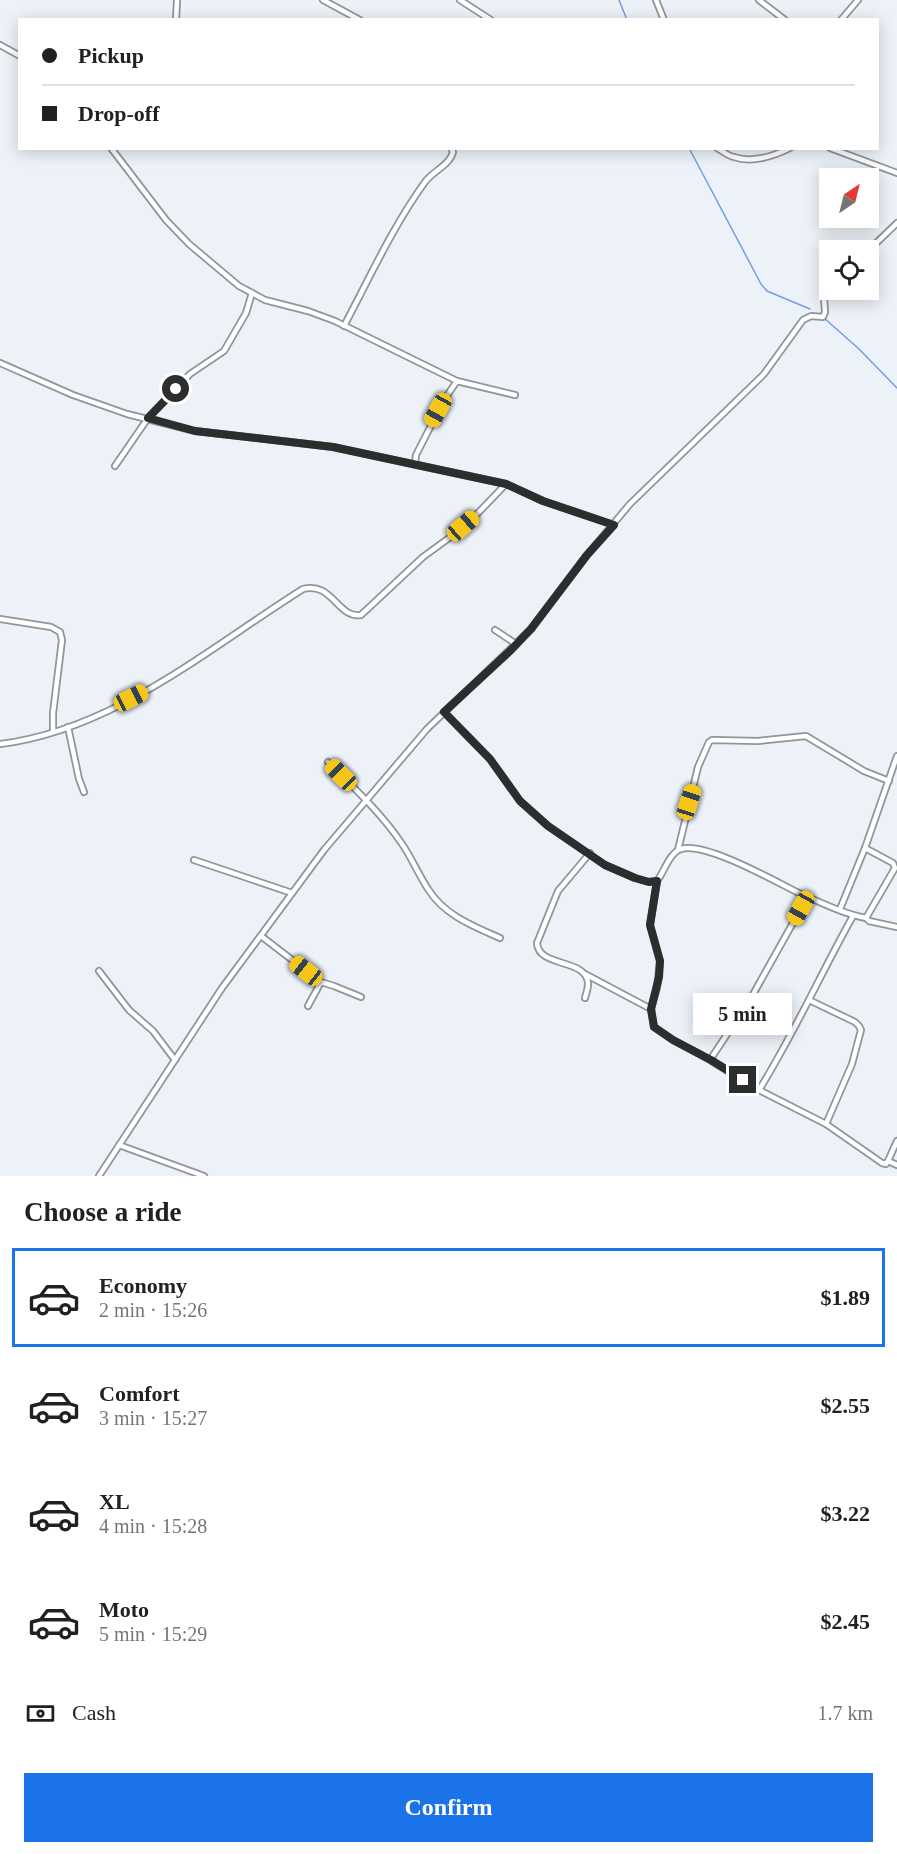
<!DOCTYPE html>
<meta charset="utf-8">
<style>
:root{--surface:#fff;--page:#f2f2f2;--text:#202124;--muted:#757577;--line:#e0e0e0;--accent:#1a73e8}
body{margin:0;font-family:"Times New Roman",serif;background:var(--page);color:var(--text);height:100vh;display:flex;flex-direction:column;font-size:22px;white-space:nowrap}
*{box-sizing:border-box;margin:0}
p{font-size:20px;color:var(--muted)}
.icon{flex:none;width:33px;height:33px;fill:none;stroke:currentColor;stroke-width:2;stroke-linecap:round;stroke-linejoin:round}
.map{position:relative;height:1176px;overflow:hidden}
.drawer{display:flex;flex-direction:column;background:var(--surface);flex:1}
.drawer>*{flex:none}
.top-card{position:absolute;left:18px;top:18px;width:861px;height:132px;border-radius:0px;box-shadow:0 3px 15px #0003;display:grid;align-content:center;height:132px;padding:0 24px;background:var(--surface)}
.needle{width:39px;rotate:35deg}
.tools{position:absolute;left:819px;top:168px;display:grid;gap:12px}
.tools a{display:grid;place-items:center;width:60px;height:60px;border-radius:0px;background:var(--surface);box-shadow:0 3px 15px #0003;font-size:30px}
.end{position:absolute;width:27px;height:27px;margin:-14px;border:8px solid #2b2d2f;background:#fff;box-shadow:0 0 0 3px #fff}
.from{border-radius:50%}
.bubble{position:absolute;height:42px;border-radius:0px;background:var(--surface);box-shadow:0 3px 15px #0003;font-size:20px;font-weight:700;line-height:42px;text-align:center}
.car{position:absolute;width:18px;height:36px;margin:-18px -9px;border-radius:8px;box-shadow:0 0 4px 2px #0007;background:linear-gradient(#f5c518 24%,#345 0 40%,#f5c518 0 76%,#345 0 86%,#f5c518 0)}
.top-card b{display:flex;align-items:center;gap:21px;height:57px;font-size:22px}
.top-card b+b{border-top:2px solid var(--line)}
.top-card i{width:15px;height:15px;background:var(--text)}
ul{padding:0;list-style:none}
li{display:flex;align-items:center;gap:18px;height:99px;margin:0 12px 9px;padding:0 12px;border:3px solid transparent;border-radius:0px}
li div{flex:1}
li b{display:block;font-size:22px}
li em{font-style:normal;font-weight:700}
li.selected{border-color:var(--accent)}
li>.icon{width:54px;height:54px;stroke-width:1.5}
h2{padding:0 24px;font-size:27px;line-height:72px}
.pay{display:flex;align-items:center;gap:15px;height:66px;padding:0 24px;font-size:22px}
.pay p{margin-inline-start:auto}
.action{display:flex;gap:12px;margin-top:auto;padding:12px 24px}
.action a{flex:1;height:69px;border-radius:0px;background:var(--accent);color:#fff;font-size:24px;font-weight:700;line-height:69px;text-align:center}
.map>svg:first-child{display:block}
</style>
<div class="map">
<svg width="897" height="1176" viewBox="0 0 897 1176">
<rect width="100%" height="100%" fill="#ecf2f8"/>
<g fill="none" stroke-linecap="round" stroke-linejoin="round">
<g stroke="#739de4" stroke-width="1.5">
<path d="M619 0 627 20"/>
<path d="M689 148 761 284 767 291 810 309"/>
<path d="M824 318 859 349 897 388"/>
</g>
<g stroke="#90959a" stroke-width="8">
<g id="minor">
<path d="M323 0 360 20"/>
<path d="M460 0 491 20"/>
<path d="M656 0 664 20"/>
<path d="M759 0 785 20"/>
<path d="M176 20 177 0"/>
<path d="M841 20 858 0"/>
<path d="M0 45 20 56"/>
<path d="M111 148 166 220 189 244 239 286 265 300 308 311 335 321 457 381 444 400 416 455 415 464H417"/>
<path d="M717 148C723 151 728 156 734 157 752 163 774 156 790 148"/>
<path d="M830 148 897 173"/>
<path d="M868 251 897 223"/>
<path d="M344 326C370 277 393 226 425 182 433 171 450 165 453 152L451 148"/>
<path d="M0 363 73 395 127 414 195 431 333 447 506 484 543 501 614 525"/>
<path d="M457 381 515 395"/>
<path d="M115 466 148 418 190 374 224 351 246 313 252 293"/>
<path d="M0 619 51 627 60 632 62 640 53 713V732"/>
<path d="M495 630 516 644"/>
<path d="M444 712 490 759 520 801 548 826 605 865 635 878 649 882 657 881C664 872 670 852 681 849 705 841 778 883 801 894 822 903 844 914 866 918L869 921 897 927"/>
<path d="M68 727 79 779 84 792"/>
<path d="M0 744C114 730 209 648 303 589 332 581 338 619 361 615L423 557 449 538 478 513 506 484"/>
<path d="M328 762C353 787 380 812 400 841 411 856 418 874 428 889 444 915 473 926 500 938"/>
<path d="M865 848 893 863 895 868 866 918"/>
<path d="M678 850 698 767 709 742 712 740 758 741 806 736 864 771 889 781"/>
<path d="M194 860 292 893"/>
<path d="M657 881 650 925 660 961 657 988 651 1009 654 1027 673 1040 710 1060 759 1090"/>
<path d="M840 909 865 848 897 756"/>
<path d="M853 916C821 973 794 1034 759 1090L826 1124 882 1163 886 1164 888 1161 897 1141"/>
<path d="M261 936 321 982 334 986 361 997"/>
<path d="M99 971 129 1010 153 1031 175 1060"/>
<path d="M585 974 651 1009"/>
<path d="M585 998C586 994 588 989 588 984 588 958 538 968 537 943L558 891 590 853"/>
<path d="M809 1000 855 1022 859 1026 861 1030 852 1064 826 1124"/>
<path d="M308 1006 321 982"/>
<path d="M710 1060 751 998 808 896"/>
<path d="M119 1145 204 1176"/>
<path d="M888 1161 897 1165"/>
<path d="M99 1176 222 988 324 850 427 729 531 629 587 555 630 504 764 374 803 320 811 316 823 317 825 312 824 297 830 290"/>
</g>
</g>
<use href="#minor" stroke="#fff" stroke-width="4.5"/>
</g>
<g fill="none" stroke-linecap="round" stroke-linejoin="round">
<path stroke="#2b2d2f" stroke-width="8" d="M176 389 148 418 195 431 333 447 506 484 543 501 614 525 587 555 531 629 511 650 444 712 490 759 520 801 548 826 605 865 635 878 649 882 657 881 650 925 660 961 659 977 651 1009 654 1027 673 1040 711 1060 743 1080"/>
</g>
</svg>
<div class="tools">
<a><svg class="needle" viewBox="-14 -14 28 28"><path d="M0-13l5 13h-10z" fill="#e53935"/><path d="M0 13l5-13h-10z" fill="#757577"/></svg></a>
<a><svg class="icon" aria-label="locate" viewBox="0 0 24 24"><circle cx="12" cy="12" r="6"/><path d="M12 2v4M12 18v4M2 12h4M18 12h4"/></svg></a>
</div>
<i class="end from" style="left:176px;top:389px"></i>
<i class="end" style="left:743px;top:1080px"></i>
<div class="bubble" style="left:693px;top:993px;width:99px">5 min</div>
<i class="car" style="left:438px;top:410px;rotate:209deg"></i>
<i class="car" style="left:463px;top:526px;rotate:49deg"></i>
<i class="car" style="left:131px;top:698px;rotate:63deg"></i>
<i class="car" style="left:341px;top:775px;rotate:315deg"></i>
<i class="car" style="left:689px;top:802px;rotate:18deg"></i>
<i class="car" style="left:801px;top:908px;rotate:209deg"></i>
<i class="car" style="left:306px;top:971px;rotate:308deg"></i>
<div class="top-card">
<b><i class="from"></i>Pickup</b>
<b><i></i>Drop-off</b>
</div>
</div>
<section class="drawer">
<h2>Choose a ride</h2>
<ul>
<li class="selected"><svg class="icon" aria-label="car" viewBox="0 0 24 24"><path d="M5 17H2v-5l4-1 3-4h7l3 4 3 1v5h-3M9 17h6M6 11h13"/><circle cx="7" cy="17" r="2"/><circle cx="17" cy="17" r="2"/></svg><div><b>Economy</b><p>2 min · 15:26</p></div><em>$1.89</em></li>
<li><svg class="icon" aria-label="car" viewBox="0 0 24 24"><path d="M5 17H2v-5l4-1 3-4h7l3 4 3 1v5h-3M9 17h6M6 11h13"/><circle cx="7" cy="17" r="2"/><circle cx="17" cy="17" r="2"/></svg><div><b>Comfort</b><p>3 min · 15:27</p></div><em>$2.55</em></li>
<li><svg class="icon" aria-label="car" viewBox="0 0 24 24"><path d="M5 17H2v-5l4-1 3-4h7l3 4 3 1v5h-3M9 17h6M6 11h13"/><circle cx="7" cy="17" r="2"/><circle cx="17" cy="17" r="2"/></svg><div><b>XL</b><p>4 min · 15:28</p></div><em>$3.22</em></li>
<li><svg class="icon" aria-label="car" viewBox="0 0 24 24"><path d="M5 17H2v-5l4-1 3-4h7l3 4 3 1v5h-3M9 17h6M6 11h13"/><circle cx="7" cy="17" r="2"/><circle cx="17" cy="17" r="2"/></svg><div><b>Moto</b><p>5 min · 15:29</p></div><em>$2.45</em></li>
</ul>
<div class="pay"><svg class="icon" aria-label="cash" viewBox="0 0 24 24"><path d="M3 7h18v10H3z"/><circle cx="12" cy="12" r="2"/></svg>Cash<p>1.7 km</p></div>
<div class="action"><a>Confirm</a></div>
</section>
